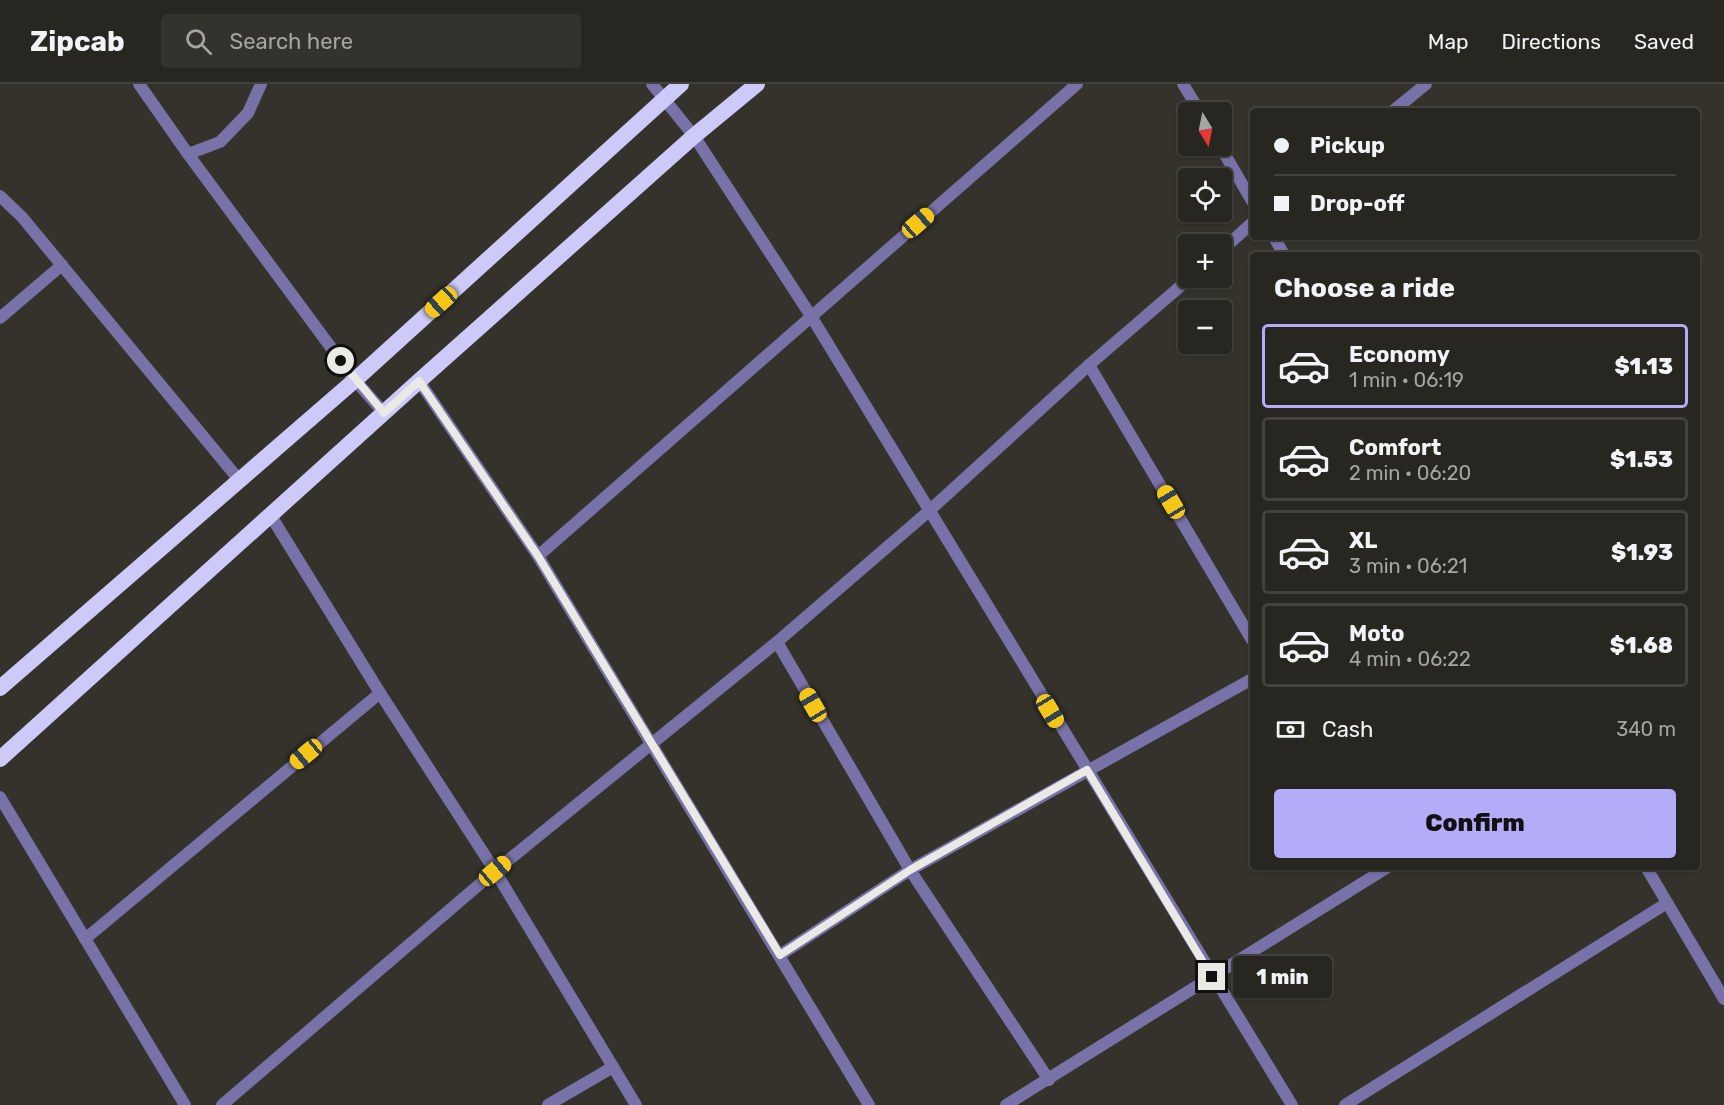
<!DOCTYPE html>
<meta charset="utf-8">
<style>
:root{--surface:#272620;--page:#33322d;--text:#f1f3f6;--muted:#a4a5a5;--line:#43433e;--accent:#b4acf9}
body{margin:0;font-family:Rubik,sans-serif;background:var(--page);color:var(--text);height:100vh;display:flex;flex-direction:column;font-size:22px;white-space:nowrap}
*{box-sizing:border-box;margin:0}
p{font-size:20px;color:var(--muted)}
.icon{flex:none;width:33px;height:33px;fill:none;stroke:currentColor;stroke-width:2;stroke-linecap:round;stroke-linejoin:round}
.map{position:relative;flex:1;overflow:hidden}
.sheet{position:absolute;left:1250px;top:168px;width:450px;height:618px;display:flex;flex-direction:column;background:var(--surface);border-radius:6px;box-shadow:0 2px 4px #0004,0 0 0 2px var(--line)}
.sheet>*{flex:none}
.banner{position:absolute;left:1250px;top:24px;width:450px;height:132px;border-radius:6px;box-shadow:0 2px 4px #0004,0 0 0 2px var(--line);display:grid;align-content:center;height:132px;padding:0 24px;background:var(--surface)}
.needle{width:39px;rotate:170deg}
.buttons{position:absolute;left:1178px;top:18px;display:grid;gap:12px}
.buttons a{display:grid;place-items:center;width:54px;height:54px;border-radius:6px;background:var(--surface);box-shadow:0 2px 4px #0004,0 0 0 2px var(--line);font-size:30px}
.end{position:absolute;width:27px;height:27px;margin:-14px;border:8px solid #ebe9e5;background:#111;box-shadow:0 0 0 3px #111}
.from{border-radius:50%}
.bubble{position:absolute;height:42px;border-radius:6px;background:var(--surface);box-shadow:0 2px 4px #0004,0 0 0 2px var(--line);font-size:20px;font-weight:800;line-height:42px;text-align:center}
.car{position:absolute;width:18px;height:36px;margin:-18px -9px;border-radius:8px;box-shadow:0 0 4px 2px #0007;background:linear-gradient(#f5c518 24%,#345 0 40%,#f5c518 0 76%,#345 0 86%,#f5c518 0)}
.banner b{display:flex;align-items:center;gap:21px;height:57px;font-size:22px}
.banner b+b{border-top:2px solid var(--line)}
.banner i{width:15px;height:15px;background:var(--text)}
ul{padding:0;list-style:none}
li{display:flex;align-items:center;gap:18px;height:84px;margin:0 12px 9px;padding:0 12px;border:3px solid var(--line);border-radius:6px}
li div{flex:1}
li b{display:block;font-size:22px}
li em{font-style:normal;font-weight:800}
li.current{border-color:var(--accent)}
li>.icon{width:54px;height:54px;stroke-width:1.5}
h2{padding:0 24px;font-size:27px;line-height:72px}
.pay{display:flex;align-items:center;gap:15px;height:66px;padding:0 24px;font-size:22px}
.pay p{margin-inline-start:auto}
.action{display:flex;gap:12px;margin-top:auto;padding:12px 24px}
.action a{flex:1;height:69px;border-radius:6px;background:var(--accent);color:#111;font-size:24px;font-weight:800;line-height:69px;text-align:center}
header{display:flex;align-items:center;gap:36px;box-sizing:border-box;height:84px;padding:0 30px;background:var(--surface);border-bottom:2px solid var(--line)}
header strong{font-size:28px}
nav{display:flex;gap:33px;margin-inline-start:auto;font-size:21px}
.search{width:420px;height:54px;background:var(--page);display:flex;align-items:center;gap:15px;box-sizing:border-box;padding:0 21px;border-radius:6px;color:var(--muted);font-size:22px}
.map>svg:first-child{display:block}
</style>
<header>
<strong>Zipcab</strong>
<div class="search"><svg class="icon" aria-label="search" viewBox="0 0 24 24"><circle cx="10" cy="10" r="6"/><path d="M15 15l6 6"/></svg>Search here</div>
<nav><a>Map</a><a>Directions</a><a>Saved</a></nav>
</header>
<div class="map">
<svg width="1724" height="1021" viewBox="0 0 1724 1021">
<rect width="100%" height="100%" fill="#34322b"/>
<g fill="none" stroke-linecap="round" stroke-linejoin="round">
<g stroke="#7872a8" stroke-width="12">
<path d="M139 0 188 70 355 296 384 329"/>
<path d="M652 0 694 52 811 232 1292 1021"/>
<path d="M1393 27 1426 0"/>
<path d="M188 70 220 58 248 29 261 0"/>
<path d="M0 112 22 133 240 397"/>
<path d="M1221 167 1252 139"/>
<path d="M0 234 62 181"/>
<path d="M1089 281 1252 556"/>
<path d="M419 297 538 472 869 1021"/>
<path d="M271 432 380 609 495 787 636 1021"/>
<path d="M538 472 1077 0"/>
<path d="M777 558 910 786 1049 996"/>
<path d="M0 713 185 1021"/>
<path d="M85 855 380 609"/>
<path d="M780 871 910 786 1252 595"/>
<path d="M222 1021 495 787 777 558 929 427 1089 281 1190 194"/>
<path d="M548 1021 613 983"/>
<path d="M1006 1021 1388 783"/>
<path d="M1345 1021 1667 819"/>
</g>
<g stroke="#7872a8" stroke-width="12">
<path d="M1183 0 1200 28"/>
<path d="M1220 62 1252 117"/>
<path d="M1274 153 1284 171"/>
<path d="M1646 783 1724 915"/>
</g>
<g stroke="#cdc9f8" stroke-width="16">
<path d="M0 604 355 296 681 0"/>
<path d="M0 675 419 297 694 52 757 0"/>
</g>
</g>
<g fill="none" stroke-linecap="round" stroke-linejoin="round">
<path stroke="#ebe9e5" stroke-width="8" d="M341 277 384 329 419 297 538 472 780 871 910 786 1087 686 1212 893"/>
</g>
</svg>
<div class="buttons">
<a><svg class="needle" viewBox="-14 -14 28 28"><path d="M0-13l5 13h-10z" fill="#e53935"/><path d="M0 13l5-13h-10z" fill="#a4a5a5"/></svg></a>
<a><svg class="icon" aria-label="locate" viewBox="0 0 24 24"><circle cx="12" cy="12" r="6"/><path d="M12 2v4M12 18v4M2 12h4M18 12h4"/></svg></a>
<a>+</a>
<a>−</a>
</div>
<i class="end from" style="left:341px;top:277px"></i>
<i class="end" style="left:1212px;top:893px"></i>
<div class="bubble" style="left:1233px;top:872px;width:99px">1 min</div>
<i class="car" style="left:918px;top:139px;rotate:49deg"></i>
<i class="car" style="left:441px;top:218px;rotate:228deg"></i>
<i class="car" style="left:1171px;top:418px;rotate:329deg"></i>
<i class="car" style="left:813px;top:621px;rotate:330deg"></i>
<i class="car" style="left:1050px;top:627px;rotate:149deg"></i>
<i class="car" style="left:306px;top:670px;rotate:230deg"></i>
<i class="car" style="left:495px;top:787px;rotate:50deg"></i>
<div class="banner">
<b><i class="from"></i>Pickup</b>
<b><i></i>Drop-off</b>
</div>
<section class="sheet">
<h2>Choose a ride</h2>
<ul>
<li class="current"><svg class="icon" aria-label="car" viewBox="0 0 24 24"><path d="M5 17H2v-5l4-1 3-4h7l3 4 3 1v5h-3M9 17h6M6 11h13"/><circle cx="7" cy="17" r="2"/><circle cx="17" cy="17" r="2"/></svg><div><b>Economy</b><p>1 min · 06:19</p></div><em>$1.13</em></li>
<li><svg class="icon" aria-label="car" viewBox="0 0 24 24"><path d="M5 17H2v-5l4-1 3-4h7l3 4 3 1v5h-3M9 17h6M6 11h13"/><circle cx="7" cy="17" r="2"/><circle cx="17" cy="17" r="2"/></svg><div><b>Comfort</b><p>2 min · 06:20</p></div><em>$1.53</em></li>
<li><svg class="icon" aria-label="car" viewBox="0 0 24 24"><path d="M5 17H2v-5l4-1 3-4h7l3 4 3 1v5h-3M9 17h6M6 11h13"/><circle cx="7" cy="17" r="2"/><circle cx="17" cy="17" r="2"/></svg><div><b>XL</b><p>3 min · 06:21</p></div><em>$1.93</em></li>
<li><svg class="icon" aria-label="car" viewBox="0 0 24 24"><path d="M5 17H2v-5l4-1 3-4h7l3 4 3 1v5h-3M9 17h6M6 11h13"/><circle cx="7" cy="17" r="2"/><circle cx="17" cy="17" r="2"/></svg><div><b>Moto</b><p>4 min · 06:22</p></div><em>$1.68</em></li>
</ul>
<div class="pay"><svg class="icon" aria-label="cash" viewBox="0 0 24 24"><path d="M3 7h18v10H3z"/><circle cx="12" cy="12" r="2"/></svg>Cash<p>340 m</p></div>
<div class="action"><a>Confirm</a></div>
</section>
</div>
